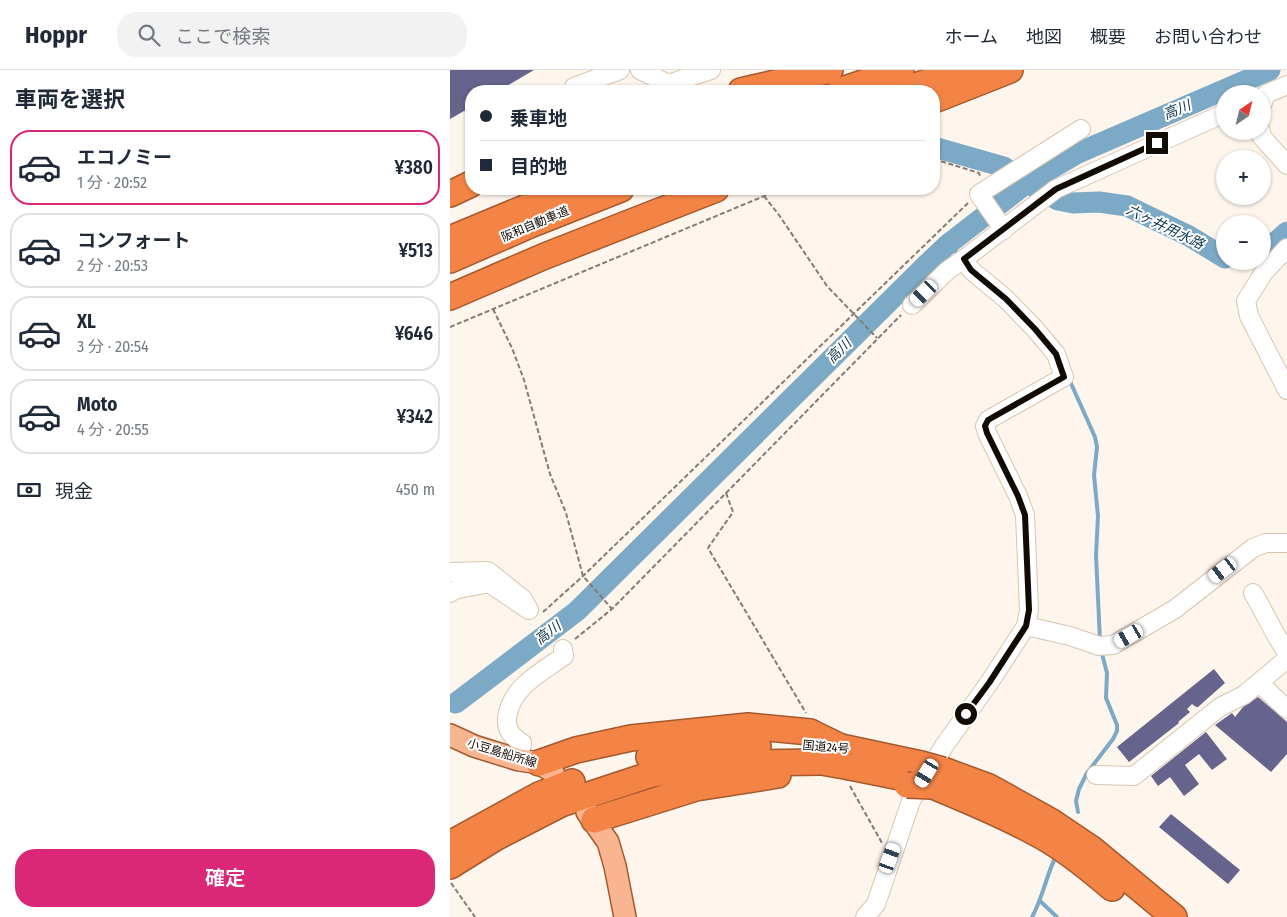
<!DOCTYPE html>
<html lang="ja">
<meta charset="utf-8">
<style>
:root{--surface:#fff;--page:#f2f2f3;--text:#1f2937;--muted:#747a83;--line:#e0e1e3;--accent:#db2777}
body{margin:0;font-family:"Fira Sans Condensed","Noto Sans JP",sans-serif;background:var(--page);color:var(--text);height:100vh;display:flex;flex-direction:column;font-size:19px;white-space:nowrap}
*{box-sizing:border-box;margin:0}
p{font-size:16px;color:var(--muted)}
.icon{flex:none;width:28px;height:28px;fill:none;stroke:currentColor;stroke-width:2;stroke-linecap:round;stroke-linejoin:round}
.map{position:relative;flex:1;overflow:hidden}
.side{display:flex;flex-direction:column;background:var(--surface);width:450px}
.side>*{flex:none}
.top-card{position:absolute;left:15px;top:15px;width:475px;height:110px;border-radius:20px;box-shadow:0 1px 4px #0004;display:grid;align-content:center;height:110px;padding:0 15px;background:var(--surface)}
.needle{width:32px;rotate:35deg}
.fabs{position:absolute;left:766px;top:15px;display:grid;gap:10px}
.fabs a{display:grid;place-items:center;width:55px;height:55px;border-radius:50%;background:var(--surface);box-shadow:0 1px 4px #0004;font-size:25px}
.end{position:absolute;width:22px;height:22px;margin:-11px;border:6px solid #120b04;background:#fff;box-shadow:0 0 0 2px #fff}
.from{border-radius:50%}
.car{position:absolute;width:15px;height:30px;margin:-15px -8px;border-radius:6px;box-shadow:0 0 4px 1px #0007;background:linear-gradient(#fff 24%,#345 0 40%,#fff 0 76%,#345 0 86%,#fff 0)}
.top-card b{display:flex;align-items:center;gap:18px;height:48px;font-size:19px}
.top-card b+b{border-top:1px solid var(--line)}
.top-card i{width:12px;height:12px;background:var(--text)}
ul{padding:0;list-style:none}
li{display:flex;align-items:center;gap:15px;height:75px;margin:0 10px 8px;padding:0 5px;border:2px solid var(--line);border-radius:20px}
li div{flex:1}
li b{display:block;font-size:19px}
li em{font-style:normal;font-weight:600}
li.current{border-color:var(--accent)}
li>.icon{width:45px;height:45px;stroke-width:1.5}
h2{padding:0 15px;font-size:22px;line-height:60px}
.pay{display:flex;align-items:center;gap:12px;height:55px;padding:0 15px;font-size:19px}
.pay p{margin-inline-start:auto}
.button{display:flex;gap:10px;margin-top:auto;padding:10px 15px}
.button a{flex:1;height:58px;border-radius:20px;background:var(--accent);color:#fff;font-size:20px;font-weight:600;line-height:58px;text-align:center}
header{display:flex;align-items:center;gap:30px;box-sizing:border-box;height:70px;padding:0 25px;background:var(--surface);border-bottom:1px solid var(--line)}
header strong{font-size:24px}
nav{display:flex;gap:28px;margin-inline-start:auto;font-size:18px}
.search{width:350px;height:45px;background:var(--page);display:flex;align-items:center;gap:12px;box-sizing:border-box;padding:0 18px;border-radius:20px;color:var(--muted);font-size:19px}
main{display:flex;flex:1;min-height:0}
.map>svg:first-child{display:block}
</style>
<header>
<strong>Hoppr</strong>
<div class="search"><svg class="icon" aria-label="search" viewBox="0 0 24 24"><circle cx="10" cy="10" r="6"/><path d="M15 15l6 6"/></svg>ここで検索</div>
<nav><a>ホーム</a><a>地図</a><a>概要</a><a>お問い合わせ</a></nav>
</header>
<main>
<section class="side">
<h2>車両を選択</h2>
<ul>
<li class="current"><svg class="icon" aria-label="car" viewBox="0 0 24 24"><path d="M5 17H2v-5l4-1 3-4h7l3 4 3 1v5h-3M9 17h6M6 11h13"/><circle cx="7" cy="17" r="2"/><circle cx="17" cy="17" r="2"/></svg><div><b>エコノミー</b><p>1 分 · 20:52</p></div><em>¥380</em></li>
<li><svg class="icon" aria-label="car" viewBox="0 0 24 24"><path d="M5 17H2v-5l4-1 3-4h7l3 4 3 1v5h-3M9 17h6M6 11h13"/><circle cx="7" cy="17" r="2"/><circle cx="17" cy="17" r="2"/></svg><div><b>コンフォート</b><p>2 分 · 20:53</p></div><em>¥513</em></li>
<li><svg class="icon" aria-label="car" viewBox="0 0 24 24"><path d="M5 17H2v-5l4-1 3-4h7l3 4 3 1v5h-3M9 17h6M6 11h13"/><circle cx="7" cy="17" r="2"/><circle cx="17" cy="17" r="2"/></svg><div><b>XL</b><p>3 分 · 20:54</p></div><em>¥646</em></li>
<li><svg class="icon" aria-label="car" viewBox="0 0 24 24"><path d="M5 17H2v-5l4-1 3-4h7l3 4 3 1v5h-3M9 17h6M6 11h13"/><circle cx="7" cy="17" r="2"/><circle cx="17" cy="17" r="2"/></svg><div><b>Moto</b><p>4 分 · 20:55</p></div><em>¥342</em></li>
</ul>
<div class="pay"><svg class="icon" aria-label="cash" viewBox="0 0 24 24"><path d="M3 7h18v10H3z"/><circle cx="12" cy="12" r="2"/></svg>現金<p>450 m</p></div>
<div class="button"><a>確定</a></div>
</section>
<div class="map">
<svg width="837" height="847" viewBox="0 0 837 847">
<rect width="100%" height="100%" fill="#fef5ec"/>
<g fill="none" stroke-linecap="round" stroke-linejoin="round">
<g stroke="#7caac6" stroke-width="4">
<path d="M497 175 510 185"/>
<path d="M619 309 645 367 647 377 644 405 648 446 646 485 650 571"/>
<path d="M628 742 626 731 629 719 637 703 663 669 667 661V655L656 628 657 603 651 580"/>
<path d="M590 831 607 847"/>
<path d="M582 847C593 827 596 806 606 786"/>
</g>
<g stroke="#7caac6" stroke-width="21">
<path d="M332 1 361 21"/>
<path d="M484 77 554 97 577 113 608 130 623 133 649 132 677 136 739 166 775 188"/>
<path d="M812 184 837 162"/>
<path d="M6 633 127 541 477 194 497 175 577 113 628 83 820 0"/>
</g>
</g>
<g fill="#66638c">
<path d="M0 0H84L48 21H21V37L0 49Z"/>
<path d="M764 599 775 613 748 637H746L742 634 737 639 740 642 728 652 729 653 679 692 667 677Z"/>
<path d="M808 627 837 652V684L821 702 765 655 782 643 785 647 793 637Z"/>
<path d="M756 662 777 689 762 700 749 684 735 695 749 714 734 726 720 707 708 716 701 706Z"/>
<path d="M721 744 790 800 778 814 709 757Z"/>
</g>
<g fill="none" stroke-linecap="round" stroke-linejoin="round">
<g stroke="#dac4af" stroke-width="20">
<g id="minor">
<path d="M190 0 218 14 261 0"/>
<path d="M124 17 170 0"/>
<path d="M812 35 816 24 837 15"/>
<path d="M811 61V66L837 95"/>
<path d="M554 160 529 124 631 59"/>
<path d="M837 178 814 202 796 231 799 246 837 320"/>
<path d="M462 235 498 200 514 189"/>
<path d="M0 502 38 501 73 529 79 540 39 513 4 520 0 523"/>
<path d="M803 523C815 543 824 564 837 583"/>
<path d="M576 556 620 566 649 576 663 575 725 539 803 478 816 473H837"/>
<path d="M809 613 837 639"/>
<path d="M69 690 72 673C63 668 56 660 57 648 61 617 90 603 114 586L113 579"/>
<path d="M646 705 684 706 770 637 794 625 837 589"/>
<path d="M415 847 426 834 461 731 494 676 539 613 576 556 579 540 575 445 568 426 537 363 535 356 538 350 614 307 606 284 585 259 556 229 521 200 514 189 606 119 775 43"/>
</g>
</g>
<g stroke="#a45a2f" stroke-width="24">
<g id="major">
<path d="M0 665 24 676 69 690 89 693 103 702"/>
<path d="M137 742 158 772 165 796 175 847"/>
</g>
</g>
<g stroke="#a45a2f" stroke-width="28">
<g id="highway">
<path d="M291 21 380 0"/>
<path d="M389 21 451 0"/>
<path d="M449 21 516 0"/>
<path d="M484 30 560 0"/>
<path d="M0 124 21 114"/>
<path d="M0 169 120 119"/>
<path d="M0 190 80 155 171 119"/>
<path d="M0 227 95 186 266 119"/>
<path d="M391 677 471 694"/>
<path d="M199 687 265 676H308"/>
<path d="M89 693 126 680 181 668 298 656 360 662"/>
<path d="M400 697 460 709"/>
<path d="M493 700 539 717 602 752 642 779 724 847"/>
<path d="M483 716C517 730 551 744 584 762 610 775 640 799 662 818"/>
<path d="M144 750 246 718 328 705"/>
<path d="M0 774 89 725 122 712"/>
<path d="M0 796 45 768 111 734 202 704 280 693 372 692"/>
</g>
</g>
<g stroke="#837c74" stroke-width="2" stroke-dasharray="5 2.5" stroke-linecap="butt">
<path d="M484 89 529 103 530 106"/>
<path d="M314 126 329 145 377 216 427 268"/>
<path d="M43 239 62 278 74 310 100 404 116 443 133 506 162 539"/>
<path d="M0 257 331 119"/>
<path d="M276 423 283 442 258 478 356 643"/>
<path d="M93 542 133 506 518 133"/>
<path d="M125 569 162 539 451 245"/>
<path d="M400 716 432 773"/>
<path d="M1 813 25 847"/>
</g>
<use href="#minor" stroke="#fff" stroke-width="18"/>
<use href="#major" stroke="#f8b590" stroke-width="21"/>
<use href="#highway" stroke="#f38446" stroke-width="25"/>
<g stroke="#a45a2f" stroke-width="28" stroke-linecap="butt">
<g id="highway-bridge">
<path d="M360 662 391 677"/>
<path d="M372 692 400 697"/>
<path d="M471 694 493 700"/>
<path d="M457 715 483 716"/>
</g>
</g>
<use href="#highway-bridge" stroke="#f38446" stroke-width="25"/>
</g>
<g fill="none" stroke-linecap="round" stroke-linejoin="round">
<path stroke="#120b04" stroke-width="6" d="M516 644 539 613 576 556 579 540 575 445 568 426 537 363 535 356 538 350 614 307 606 284 585 259 556 229 521 200 514 189 606 119 707 73"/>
</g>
<g text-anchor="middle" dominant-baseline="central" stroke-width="4" stroke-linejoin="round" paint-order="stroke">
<g font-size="12" fill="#120b04" stroke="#fff">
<text transform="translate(85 154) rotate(-23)">阪和自動車道</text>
<text transform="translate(376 677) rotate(5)">国道24号</text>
<text transform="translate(52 683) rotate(17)">小豆島船所線</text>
</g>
<g font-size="14" font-style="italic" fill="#0e364a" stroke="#fff">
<text transform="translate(727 40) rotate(-23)">高川</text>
<text transform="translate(715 157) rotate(26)">六ヶ井用水路</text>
<text transform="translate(389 281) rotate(-45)">高川</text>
<text transform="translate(98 563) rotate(-37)">高川</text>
</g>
</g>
</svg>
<div class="fabs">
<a><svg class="needle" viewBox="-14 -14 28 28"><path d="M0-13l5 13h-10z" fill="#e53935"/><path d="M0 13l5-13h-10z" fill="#747a83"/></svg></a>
<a>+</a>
<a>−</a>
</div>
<i class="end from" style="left:516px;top:644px"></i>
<i class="end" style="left:707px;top:73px"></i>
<i class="car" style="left:474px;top:223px;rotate:226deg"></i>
<i class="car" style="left:773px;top:500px;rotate:233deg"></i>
<i class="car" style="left:679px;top:566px;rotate:240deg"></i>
<i class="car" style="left:477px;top:703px;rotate:211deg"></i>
<i class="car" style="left:440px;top:788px;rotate:20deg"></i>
<div class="top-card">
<b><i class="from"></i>乗車地</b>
<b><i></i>目的地</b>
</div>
</div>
</main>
